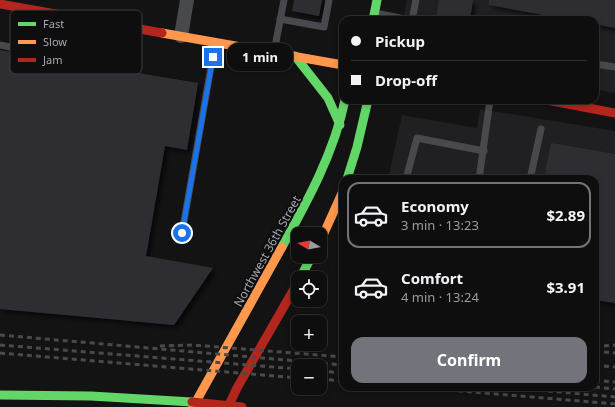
<!DOCTYPE html>
<meta charset="utf-8">
<style>
:root{--surface:#0e0e0f;--page:#1c1c1d;--text:#f1f3f6;--muted:#9b9c9e;--line:#2e2e2f;--accent:#73747b}
body{margin:0;font-family:"Noto Sans",sans-serif;background:var(--page);color:var(--text);height:100vh;display:flex;flex-direction:column;font-size:15px;white-space:nowrap}
*{box-sizing:border-box;margin:0}
p{font-size:13px;color:var(--muted)}
.icon{flex:none;width:22px;height:22px;fill:none;stroke:currentColor;stroke-width:2;stroke-linecap:round;stroke-linejoin:round}
.map{position:relative;flex:1;overflow:hidden}
.side{position:absolute;left:339px;top:175px;width:260px;height:216px;display:flex;flex-direction:column;background:var(--surface);border-radius:12px;box-shadow:0 2px 6px #0003,0 0 0 1px var(--line)}
.side>*{flex:none}
.guide{position:absolute;left:339px;top:16px;width:260px;height:88px;border-radius:12px;box-shadow:0 2px 6px #0003,0 0 0 1px var(--line);display:grid;align-content:center;height:88px;padding:0 12px;background:var(--surface)}
.needle{width:26px;rotate:280deg}
.controls{position:absolute;left:291px;top:227px;display:grid;gap:8px}
.controls a{display:grid;place-items:center;width:36px;height:36px;border-radius:8px;background:var(--surface);box-shadow:0 2px 6px #0003,0 0 0 1px var(--line);font-size:20px}
.end{position:absolute;width:18px;height:18px;margin:-9px;border:5px solid #1a73e8;background:#fff;box-shadow:0 0 0 2px #fff}
.from{border-radius:50%}
.bubble{position:absolute;height:28px;border-radius:12px;background:var(--surface);box-shadow:0 2px 6px #0003,0 0 0 1px var(--line);font-size:13px;font-weight:700;line-height:28px;text-align:center}
.guide b{display:flex;align-items:center;gap:14px;height:38px;font-size:15px}
.guide b+b{border-top:1px solid var(--line)}
.guide i{width:10px;height:10px;background:var(--text)}
ul{padding:7px 0 0;list-style:none}
li{display:flex;align-items:center;gap:12px;height:66px;margin:0 8px 6px;padding:0 4px;border:2px solid transparent;border-radius:12px}
li div{flex:1}
li b{display:block;font-size:15px}
li em{font-style:normal;font-weight:700}
li.selected{border-color:var(--accent)}
li>.icon{width:36px;height:36px;stroke-width:1.5}
.primary-button{display:flex;gap:8px;margin-top:auto;padding:8px 12px}
.primary-button a{flex:1;height:46px;border-radius:12px;background:var(--accent);color:#fff;font-size:16px;font-weight:700;line-height:46px;text-align:center}
.map>svg:first-child{display:block}
</style>
<div class="map">
<svg width="615" height="407" viewBox="0 0 615 407">
<defs>
<filter id="shadow"><feDropShadow dx="3.5" dy="3.5" stdDeviation="2" flood-color="#0009"/></filter>
</defs>
<rect width="100%" height="100%" fill="#131314"/>
<g fill="#202022">
<path d="M407 0H615V93L595 89V20H403Z"/>
<path d="M480 109 615 131V303L595 300V179H388L402 115 477 128Z"/>
</g>
<g fill="#2f2f31" filter="url(#shadow)">
<path d="M294 0H322L319 16 292 11Z"/>
<path d="M439 0H473L470 20H436Z"/>
<path d="M489 0H615V28L595 24V20H571L489 5Z"/>
<path d="M0 50 198 83 187 150 165 146 146 256 213 268 174 325 0 309Z"/>
<path d="M551 143 615 154V303L595 300V179H544Z"/>
</g>
<g fill="none" stroke-linecap="round" stroke-linejoin="round">
<g stroke="#48494c" stroke-width="7">
<path d="M375 13 410 20"/>
<path d="M280 19 324 27 329 0"/>
<path d="M412 20 416 0"/>
<path d="M0 45 25 50 41 47 46 39 50 15"/>
<path d="M274 52 284 0"/>
<path d="M595 64 615 67"/>
<path d="M406 179 417 138 484 151"/>
<path d="M479 179 490 100"/>
<path d="M530 179 541 129"/>
<path d="M182 233 215 44"/>
</g>
<path stroke="#48494c" stroke-width="14" d="M181 36 187 0"/>
<g stroke="#63d668" stroke-width="9">
<path d="M373 20 377 0"/>
<path d="M295 56 328 98 340 125"/>
<path d="M347 179 357 147 368 100"/>
<path d="M282 247C308 200 334 153 345 100"/>
<path d="M300 278 312 256"/>
<path d="M0 395 91 396 192 402"/>
</g>
<g stroke="#ff974d" stroke-width="9">
<path d="M162 33 343 65"/>
<path d="M320 242 343 191"/>
<path d="M193 407 282 247"/>
</g>
<g stroke="#b3261e" stroke-width="9">
<path d="M0 4 162 33"/>
<path d="M547 100 615 113"/>
<path d="M192 402 242 407"/>
<path d="M228 407 237 388 298 282"/>
</g>
<g stroke="#494a4c" stroke-width="3" stroke-dasharray="5 4" stroke-linecap="butt">
<path d="M0 335 343 365"/>
<path d="M0 345 298 369"/>
<path d="M160 346 193 345 343 357"/>
<path d="M595 347 615 345"/>
<path d="M595 351 615 353"/>
<path d="M0 353 298 378"/>
<path d="M595 365 615 367"/>
<path d="M320 371 343 373"/>
<path d="M320 379 343 381"/>
<path d="M595 380 615 382"/>
<path d="M413 387 615 404"/>
<path d="M503 387 615 397"/>
<path d="M595 387 615 389"/>
</g>
</g>
<g fill="none" stroke-linecap="round" stroke-linejoin="round">
<path stroke="#1a73e8" stroke-width="5" d="M182 233 213 57"/>
</g>
<g text-anchor="middle" dominant-baseline="central" stroke-width="4" stroke-linejoin="round" paint-order="stroke">
<g font-size="12" fill="#a6a9b3" stroke="#0e0e0f">
<text transform="translate(267 251) rotate(-61)">Northwest 36th Street</text>
</g>
</g>
<rect x="10" y="10" width="132" height="64" rx="6" fill="#0e0e0f" stroke="#3c3c40" stroke-width="1"/>
<rect x="18" y="22" width="18" height="4" fill="#63d668"/>
<rect x="18" y="40" width="18" height="4" fill="#ff974d"/>
<rect x="18" y="58" width="18" height="4" fill="#b3261e"/>
<g font-size="11" fill="#a6a9b3">
<text x="43" y="28">Fast</text>
<text x="43" y="46">Slow</text>
<text x="43" y="64">Jam</text>
</g>
</svg>
<div class="controls">
<a><svg class="needle" viewBox="-14 -14 28 28"><path d="M0-13l5 13h-10z" fill="#e53935"/><path d="M0 13l5-13h-10z" fill="#9b9c9e"/></svg></a>
<a><svg class="icon" aria-label="locate" viewBox="0 0 24 24"><circle cx="12" cy="12" r="6"/><path d="M12 2v4M12 18v4M2 12h4M18 12h4"/></svg></a>
<a>+</a>
<a>−</a>
</div>
<i class="end from" style="left:182px;top:233px"></i>
<i class="end" style="left:213px;top:57px"></i>
<div class="bubble" style="left:227px;top:43px;width:66px">1 min</div>
<div class="guide">
<b><i class="from"></i>Pickup</b>
<b><i></i>Drop-off</b>
</div>
<section class="side">
<ul>
<li class="selected"><svg class="icon" aria-label="car" viewBox="0 0 24 24"><path d="M5 17H2v-5l4-1 3-4h7l3 4 3 1v5h-3M9 17h6M6 11h13"/><circle cx="7" cy="17" r="2"/><circle cx="17" cy="17" r="2"/></svg><div><b>Economy</b><p>3 min · 13:23</p></div><em>$2.89</em></li>
<li><svg class="icon" aria-label="car" viewBox="0 0 24 24"><path d="M5 17H2v-5l4-1 3-4h7l3 4 3 1v5h-3M9 17h6M6 11h13"/><circle cx="7" cy="17" r="2"/><circle cx="17" cy="17" r="2"/></svg><div><b>Comfort</b><p>4 min · 13:24</p></div><em>$3.91</em></li>
</ul>
<div class="primary-button"><a>Confirm</a></div>
</section>
</div>
